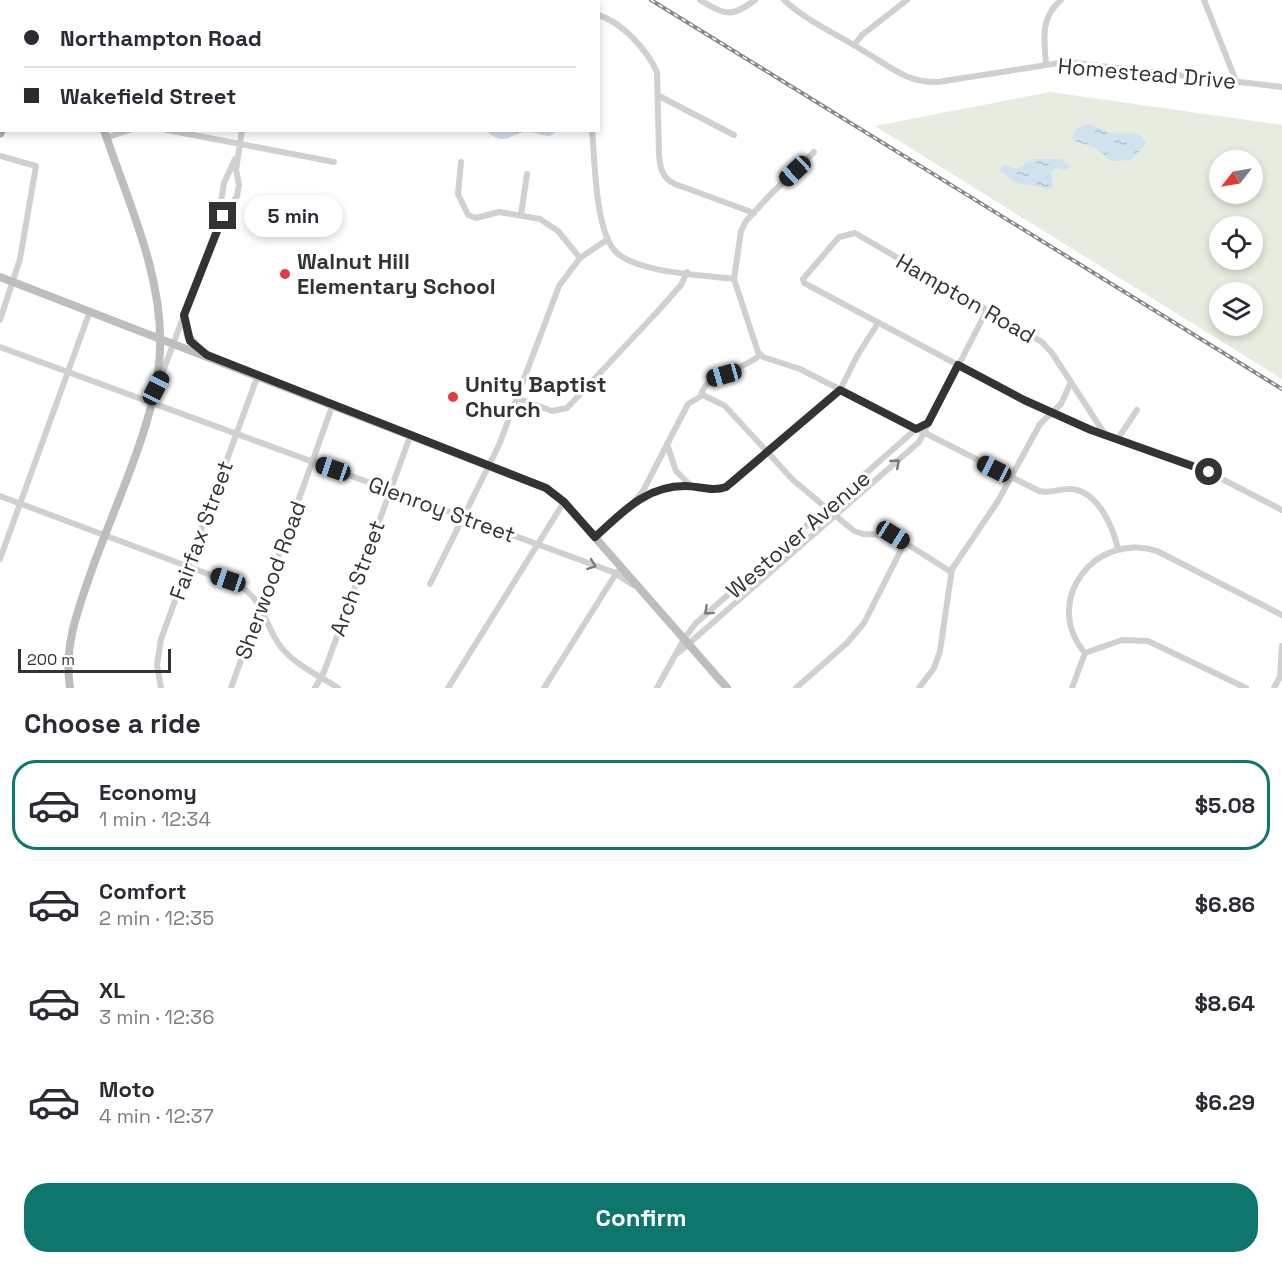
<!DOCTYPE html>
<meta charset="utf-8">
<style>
:root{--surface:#fff;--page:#f2f2f3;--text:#2b2b33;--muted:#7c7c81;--line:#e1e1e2;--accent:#0f766e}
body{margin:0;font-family:"Space Grotesk",sans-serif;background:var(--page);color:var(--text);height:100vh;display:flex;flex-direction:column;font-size:22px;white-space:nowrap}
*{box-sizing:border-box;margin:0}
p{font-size:20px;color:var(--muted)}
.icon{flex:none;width:33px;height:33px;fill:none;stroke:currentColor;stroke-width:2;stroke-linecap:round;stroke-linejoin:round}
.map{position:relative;height:688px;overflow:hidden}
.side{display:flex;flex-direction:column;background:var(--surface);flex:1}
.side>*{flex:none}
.hud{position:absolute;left:0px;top:0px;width:600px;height:132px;box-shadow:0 3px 9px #0003;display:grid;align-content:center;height:132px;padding:0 24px;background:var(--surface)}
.needle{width:39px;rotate:239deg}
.controls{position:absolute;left:1209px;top:150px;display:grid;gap:12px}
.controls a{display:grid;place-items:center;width:54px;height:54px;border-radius:50%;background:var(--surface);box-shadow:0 3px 9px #0003;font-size:30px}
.scale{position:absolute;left:18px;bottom:15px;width:153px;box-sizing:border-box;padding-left:6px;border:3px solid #333;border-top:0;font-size:16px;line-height:21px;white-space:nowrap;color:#333;-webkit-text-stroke:4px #fff;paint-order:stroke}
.end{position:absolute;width:27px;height:27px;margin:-14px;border:8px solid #333;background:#fff;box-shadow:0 0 0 3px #fff}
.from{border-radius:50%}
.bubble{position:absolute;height:42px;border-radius:21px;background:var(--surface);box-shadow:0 3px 9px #0003;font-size:20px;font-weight:700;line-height:42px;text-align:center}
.car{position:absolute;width:18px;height:36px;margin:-18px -9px;border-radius:8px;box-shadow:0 0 4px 2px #0007;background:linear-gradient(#222 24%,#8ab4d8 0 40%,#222 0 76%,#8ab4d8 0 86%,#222 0)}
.hud b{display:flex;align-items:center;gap:21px;height:57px;font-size:22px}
.hud b+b{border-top:2px solid var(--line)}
.hud i{width:15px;height:15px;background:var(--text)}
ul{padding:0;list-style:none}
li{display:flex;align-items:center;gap:18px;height:90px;margin:0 12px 9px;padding:0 12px;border:3px solid transparent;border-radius:24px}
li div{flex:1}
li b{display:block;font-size:22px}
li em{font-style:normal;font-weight:700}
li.current{border-color:var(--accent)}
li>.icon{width:54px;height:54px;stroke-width:1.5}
h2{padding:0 24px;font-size:27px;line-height:72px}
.cta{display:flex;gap:12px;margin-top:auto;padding:12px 24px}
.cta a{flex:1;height:69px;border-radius:24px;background:var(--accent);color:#fff;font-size:24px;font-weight:700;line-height:69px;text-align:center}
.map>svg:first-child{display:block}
</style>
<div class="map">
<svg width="1282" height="688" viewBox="0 0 1282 688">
<defs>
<pattern id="water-ripples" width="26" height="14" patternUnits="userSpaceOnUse" patternTransform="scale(1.5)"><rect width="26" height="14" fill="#cfe2ee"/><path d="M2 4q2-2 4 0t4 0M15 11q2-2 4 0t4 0" fill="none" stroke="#b2c2cd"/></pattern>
</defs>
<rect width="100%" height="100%" fill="#fff"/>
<path fill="#e6ecdf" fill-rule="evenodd" d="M1050 92 1282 125V379L875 126ZM1220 160H1252V194H1220ZM1220 226H1252V260H1220ZM1220 292H1252V326H1220Z"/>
<g fill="url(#water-ripples)">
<path d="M1088 124C1096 126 1103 131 1111 133 1124 136 1140 127 1146 144L1131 160 1112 161 1094 147 1074 141 1072 138 1076 129Z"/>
<path d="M486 131H557L550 136C543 136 537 133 531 132 511 129 509 150 486 131Z"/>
<path d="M1032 159H1061L1069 166 1066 170 1056 168 1051 172 1053 186 1049 189 1017 183 1000 171 1003 165 1017 169Z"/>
</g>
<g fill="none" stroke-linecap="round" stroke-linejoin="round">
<g stroke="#d0d0d0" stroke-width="6">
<path d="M112 0 116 2"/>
<path d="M700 0C725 15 731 18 755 0"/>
<path d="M784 0C808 22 835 33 862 50 888 65 906 83 938 82L1066 62 1282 87"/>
<path d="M1204 0 1236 81"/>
<path d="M323 2 324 0"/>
<path d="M509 2V0"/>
<path d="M598 15C622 22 647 50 657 72L659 155C660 168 662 178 675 184L754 213"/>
<path d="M854 45 862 35 907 0"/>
<path d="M1046 64C1044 39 1040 18 1061 0"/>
<path d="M659 96 734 135"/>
<path d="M167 130 334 162"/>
<path d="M592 130C595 161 595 229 615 251 635 273 704 275 734 279"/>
<path d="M106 138 129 130"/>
<path d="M814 152 770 195 746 221 741 231 734 279 758 352 763 357 800 369 1039 491C1050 494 1060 488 1071 489 1098 491 1113 527 1118 549"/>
<path d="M0 156 36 166 20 259 0 320"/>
<path d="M461 162 458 194 468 215 476 218 499 212 540 219 558 231 580 258"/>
<path d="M521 215 527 174"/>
<path d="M218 220 224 183 235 159"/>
<path d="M0 347 613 572 633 585"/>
<path d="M159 382 218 224 237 196 239 185 236 170 242 130"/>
<path d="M701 395C706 373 741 372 760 355"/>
<path d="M517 398 552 411 567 408 658 311 681 285 687 272"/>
<path d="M1106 436 1052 353 1042 342 855 233 839 237 803 279 804 283 1024 400 1106 436 1195 465 1282 510"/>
<path d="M1117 440 1137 410"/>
<path d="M667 444 676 471 691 486"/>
<path d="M0 496 240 586C265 602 264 625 281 647 295 665 320 676 338 688"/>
<path d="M639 499C652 490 669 486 685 486 703 486 716 493 733 483L840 390 857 356 878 323"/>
<path d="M595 538 629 508 643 491 688 404 703 395 725 406 793 480 854 531 863 534 893 535 951 572"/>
<path d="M0 559 90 311"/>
<path d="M430 584 499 445 559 286 580 258 608 239"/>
<path d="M678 653 919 442 987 310"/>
<path d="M1085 653 1122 640 1148 641 1246 688"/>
<path d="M161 688 157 665 161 639 258 375"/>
<path d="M231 688 333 404"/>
<path d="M315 688 324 672 411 434"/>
<path d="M448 688 564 502"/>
<path d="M544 688 617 572"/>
<path d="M657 688 684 639 696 623 916 429 928 423"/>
<path d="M796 688 847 643 864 623 905 542"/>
<path d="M919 688 934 668 940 651 952 569 998 501 1040 424 1061 404 1071 382"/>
<path d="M1072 688 1085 653C1041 601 1095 531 1157 551L1282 615"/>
<path d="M1274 688 1280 677 1282 646"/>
</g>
<g stroke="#bdbdbd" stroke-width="8">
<path d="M61 0 62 2"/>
<path d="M0 277 546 488 564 502 727 688"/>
<path d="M184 315 188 336 199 349"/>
<path d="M70 688C64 648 76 615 89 578 112 510 158 420 160 349 163 274 127 200 104 130"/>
</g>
<g stroke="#ababab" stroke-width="9">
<path d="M34 2V0"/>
<path d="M46 2V0"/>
<path d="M69 2V0"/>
<path d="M0 97 2 93"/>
<path d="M0 133 2 129"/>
</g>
<g stroke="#888" stroke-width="4">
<path id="rail" d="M651 0 1282 389"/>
</g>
<use href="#rail" stroke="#fff" stroke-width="1.5" stroke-dasharray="4.5" stroke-linecap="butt"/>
</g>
<defs><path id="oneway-chevron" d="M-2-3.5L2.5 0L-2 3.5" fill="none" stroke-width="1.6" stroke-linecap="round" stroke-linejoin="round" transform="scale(1.5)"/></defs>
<g stroke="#7a7a7a">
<use href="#oneway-chevron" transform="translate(896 463) rotate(-41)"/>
<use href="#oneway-chevron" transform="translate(592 565) rotate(20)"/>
<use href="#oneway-chevron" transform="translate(708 611) rotate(138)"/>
</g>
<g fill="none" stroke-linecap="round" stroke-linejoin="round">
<path stroke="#333" stroke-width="8" d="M223 216 184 315 190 341 207 355 546 488 564 502 595 537C622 513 645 486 685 486 699 486 712 492 726 487L840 390 916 429 928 423 958 365 1024 400 1091 430 1209 472"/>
</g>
<g fill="#e63946" stroke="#fff" stroke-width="2">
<circle cx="285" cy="274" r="6"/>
<circle cx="453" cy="397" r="6"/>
</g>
<g text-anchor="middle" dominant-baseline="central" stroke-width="6" stroke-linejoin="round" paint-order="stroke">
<g font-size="22" fill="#333" stroke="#fff">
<text transform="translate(1147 73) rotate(5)">Homestead Drive</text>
<text transform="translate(966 298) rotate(30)">Hampton Road</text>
<text transform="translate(442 509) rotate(20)">Glenroy Street</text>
<text transform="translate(201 530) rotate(-70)">Fairfax Street</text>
<text transform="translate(798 534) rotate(-41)">Westover Avenue</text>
<text transform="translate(357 578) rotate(-70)">Arch Street</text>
<text transform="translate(270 580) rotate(-70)">Sherwood Road</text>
</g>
<g font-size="22" font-weight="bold" fill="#333" stroke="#fff" text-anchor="start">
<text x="297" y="261">Walnut Hill<tspan x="297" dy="25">Elementary School</tspan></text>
<text x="465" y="384">Unity Baptist<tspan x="465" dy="25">Church</tspan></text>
</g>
</g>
</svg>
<div class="controls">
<a><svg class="needle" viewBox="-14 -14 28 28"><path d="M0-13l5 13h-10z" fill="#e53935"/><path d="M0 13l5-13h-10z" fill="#7c7c81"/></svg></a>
<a><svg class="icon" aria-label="locate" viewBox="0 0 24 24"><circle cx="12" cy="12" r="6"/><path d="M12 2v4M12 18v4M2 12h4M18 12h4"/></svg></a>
<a><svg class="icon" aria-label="layers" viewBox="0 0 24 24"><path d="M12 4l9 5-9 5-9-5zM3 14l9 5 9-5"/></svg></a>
</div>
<div class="scale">200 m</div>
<i class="end from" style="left:1209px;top:472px"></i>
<i class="end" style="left:223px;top:216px"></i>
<div class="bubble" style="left:244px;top:195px;width:99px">5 min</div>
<i class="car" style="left:795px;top:171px;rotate:227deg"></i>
<i class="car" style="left:724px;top:375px;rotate:254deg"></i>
<i class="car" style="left:156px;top:388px;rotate:27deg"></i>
<i class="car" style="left:333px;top:469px;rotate:289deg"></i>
<i class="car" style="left:994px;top:469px;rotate:297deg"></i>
<i class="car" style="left:893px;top:535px;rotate:122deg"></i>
<i class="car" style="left:228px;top:580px;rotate:289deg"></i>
<div class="hud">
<b><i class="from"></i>Northampton Road</b>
<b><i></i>Wakefield Street</b>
</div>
</div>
<section class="side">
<h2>Choose a ride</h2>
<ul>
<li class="current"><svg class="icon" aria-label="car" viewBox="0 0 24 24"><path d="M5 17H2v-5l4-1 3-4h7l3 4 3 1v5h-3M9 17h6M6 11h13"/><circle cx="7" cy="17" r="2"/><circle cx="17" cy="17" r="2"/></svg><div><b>Economy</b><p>1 min · 12:34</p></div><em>$5.08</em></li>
<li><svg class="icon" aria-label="car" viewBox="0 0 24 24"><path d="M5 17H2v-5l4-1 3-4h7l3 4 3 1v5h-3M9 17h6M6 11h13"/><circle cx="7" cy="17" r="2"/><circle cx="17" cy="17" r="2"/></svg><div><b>Comfort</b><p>2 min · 12:35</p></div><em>$6.86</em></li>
<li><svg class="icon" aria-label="car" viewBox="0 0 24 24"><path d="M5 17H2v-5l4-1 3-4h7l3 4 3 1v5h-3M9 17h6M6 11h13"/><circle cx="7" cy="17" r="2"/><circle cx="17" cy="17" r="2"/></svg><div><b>XL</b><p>3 min · 12:36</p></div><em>$8.64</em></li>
<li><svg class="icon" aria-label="car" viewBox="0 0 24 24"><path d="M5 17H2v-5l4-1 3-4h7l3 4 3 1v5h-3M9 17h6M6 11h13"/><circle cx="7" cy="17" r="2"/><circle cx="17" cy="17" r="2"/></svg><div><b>Moto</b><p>4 min · 12:37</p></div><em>$6.29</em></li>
</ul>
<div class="cta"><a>Confirm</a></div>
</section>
